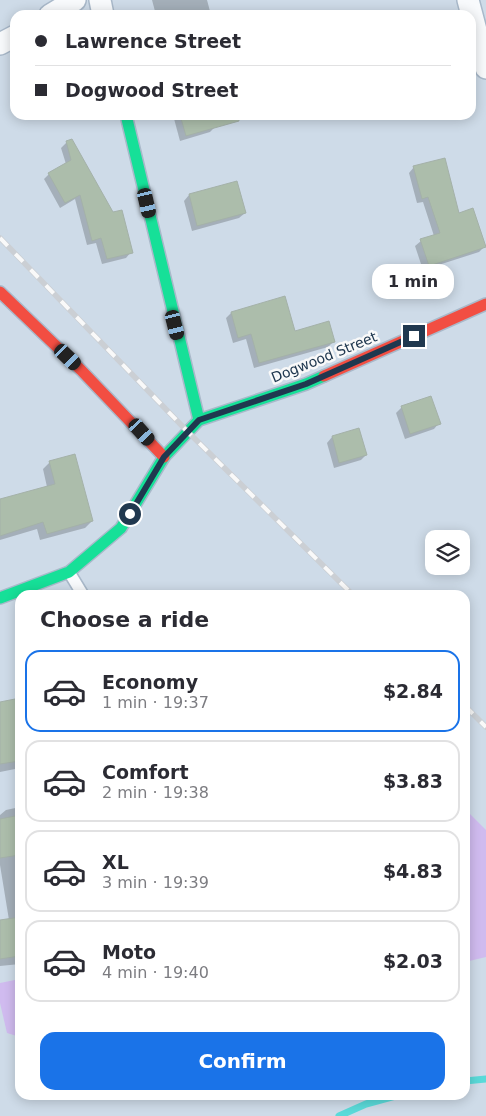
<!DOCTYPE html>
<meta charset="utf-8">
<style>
:root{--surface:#fff;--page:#f7f7f7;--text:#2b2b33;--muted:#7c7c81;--line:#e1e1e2;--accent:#1a73e8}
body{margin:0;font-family:"DejaVu Sans",sans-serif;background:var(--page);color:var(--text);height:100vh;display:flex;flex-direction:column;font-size:19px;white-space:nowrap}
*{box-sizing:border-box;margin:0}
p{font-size:16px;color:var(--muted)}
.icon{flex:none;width:28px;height:28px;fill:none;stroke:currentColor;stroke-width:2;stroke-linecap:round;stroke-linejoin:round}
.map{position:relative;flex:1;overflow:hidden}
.side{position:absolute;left:15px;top:590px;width:455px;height:510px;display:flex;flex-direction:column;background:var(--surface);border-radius:15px;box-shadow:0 2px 12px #0003}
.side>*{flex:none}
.guide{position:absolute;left:10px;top:10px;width:466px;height:110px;border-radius:15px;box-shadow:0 2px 12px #0003;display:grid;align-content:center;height:110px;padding:0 25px;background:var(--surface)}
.controls{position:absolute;left:425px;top:530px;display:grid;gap:10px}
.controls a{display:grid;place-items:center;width:45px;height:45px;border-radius:10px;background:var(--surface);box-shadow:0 2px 12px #0003;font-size:25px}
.end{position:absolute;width:22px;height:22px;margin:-11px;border:6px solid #20384f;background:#fff;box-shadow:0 0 0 2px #fff}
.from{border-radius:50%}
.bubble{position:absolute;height:35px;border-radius:15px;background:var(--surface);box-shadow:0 2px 12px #0003;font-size:16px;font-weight:600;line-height:35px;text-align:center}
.car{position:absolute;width:15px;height:30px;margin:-15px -8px;border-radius:6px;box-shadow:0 0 4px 1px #0007;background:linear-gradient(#222 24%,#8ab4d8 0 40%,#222 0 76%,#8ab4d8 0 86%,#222 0)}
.guide b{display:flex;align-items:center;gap:18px;height:48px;font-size:19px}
.guide b+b{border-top:1px solid var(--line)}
.guide i{width:12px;height:12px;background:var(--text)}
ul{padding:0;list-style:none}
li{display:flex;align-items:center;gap:15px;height:82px;margin:0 10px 8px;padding:0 15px;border:2px solid var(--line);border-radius:15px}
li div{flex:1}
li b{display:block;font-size:19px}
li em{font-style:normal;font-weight:600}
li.current{border-color:var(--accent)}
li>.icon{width:45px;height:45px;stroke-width:1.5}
h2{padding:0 25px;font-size:22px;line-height:60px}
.action{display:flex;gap:10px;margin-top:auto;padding:10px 25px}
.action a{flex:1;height:58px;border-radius:15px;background:var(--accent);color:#fff;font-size:20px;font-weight:600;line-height:58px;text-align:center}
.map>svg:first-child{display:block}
</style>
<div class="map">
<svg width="486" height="1116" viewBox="0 0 486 1116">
<rect width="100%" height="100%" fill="#cedbe8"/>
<g fill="#d0bbef">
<path d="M465 809 486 830V957L465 962Z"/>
<path d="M20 979V1037L7 1033 0 1003V983Z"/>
</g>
<g fill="#0003">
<path d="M152 0H207L211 15H156Z"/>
<path d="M173 115H213L216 126 210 132 180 141Z"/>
<path d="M67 142 131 252 126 258 102 264 96 243 87 245 75 199 60 208 44 179 49 174 66 164 61 148Z"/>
<path d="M414 167 458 214 484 247 479 252 423 270 415 246 421 241 434 236 423 202 417 203 409 173Z"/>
<path d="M236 183 245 213 239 218 192 231 184 201 189 195Z"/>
<path d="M231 313 294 332 334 341 328 347 254 368 246 339 233 343 226 318Z"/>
<path d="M430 397 439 423 434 429 405 439 396 413 401 408Z"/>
<path d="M359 429 366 455 361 460 334 468 327 443 332 437Z"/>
<path d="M50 462 92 521 85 528 40 540 37 529 0 540V500L47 487 43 469Z"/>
<path d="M20 699V768L0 772V703Z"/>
<path d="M20 807V964L0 966V921L9 920 0 865V815L6 810Z"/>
</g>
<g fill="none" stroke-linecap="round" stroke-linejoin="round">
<g stroke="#5adad9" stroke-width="7">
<path d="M465 1081 486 1079"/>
<path d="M339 1116 366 1104 399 1095"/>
</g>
</g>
<g fill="#acbdab" stroke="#a4b1a9">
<path d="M180 115H238L239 121 186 136Z"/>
<path d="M72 139 113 212 122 210 133 253 107 259 101 238 92 241 80 195 65 203 48 173 71 160 66 141Z"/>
<path d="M445 158 459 213 473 208 486 247 429 266 420 239 440 233 428 197 422 199 413 166Z"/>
<path d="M237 181 246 213 197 226 189 194Z"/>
<path d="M285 296 295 331 329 321 335 342 259 363 251 334 238 338 231 312Z"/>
<path d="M431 396 441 424 410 434 401 406Z"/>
<path d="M359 428 367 455 339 463 332 436Z"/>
<path d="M75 454 93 521 47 534 43 522 0 536V499L55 484 49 461Z"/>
<path d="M20 698V761L0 764V702Z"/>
<path d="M20 815V855L0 858V819Z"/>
<path d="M20 917V956L0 959V920Z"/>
</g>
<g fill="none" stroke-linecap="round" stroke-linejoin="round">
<g stroke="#a9b9ca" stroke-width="14">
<path id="lane" d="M69 572 83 595"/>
</g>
<g stroke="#a9b9ca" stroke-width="24">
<g id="street">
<path d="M100 0 103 15"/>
<path d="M468 0 486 68"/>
<path d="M50 15 75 0"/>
<path d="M0 44 15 36"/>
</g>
</g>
<g stroke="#a9b9ca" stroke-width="14">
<g id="fast">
<path d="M126 115 199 420"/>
<path d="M0 598 69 572 121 528 164 457 199 420 306 384 324 376"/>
</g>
</g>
<g stroke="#a9b9ca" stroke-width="14">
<g id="jam">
<path d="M0 292 81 370 164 457"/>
<path d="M324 376 486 304"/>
</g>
</g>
<use href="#lane" stroke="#f8fafc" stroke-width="11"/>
<use href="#street" stroke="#f8fafc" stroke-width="21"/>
<use href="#fast" stroke="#16e098" stroke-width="11"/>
<use href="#jam" stroke="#f24e42" stroke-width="11"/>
<g stroke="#cbcfd4" stroke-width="5.5">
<g id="rail">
<path d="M0 238 188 432 353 595"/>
<path d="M465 706 486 727"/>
</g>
</g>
<use href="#rail" stroke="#f9f9f9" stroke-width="4" stroke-dasharray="11" stroke-linecap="butt"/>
</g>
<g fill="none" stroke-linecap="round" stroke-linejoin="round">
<path stroke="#20384f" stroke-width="6" d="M130 514 164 457 199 420 306 384 414 336"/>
</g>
<g text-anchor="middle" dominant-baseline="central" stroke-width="5" stroke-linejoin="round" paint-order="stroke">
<g font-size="14" fill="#20384f" stroke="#f9f9f9">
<text transform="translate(324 357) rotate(-22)">Dogwood Street</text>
</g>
</g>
</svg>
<div class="controls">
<a><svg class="icon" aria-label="layers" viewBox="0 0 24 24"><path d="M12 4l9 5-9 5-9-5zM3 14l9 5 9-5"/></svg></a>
</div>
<i class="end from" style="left:130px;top:514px"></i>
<i class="end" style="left:414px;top:336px"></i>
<div class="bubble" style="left:372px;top:264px;width:82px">1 min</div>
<i class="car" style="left:147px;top:203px;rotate:167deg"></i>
<i class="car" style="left:175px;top:325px;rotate:166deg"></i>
<i class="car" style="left:68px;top:357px;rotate:134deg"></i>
<i class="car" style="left:142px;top:432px;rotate:138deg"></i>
<div class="guide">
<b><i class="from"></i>Lawrence Street</b>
<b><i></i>Dogwood Street</b>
</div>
<section class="side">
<h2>Choose a ride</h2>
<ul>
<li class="current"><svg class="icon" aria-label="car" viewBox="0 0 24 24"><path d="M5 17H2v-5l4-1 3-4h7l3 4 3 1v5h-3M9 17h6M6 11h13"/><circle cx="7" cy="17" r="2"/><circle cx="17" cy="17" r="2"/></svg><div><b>Economy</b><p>1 min · 19:37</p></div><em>$2.84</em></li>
<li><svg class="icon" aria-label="car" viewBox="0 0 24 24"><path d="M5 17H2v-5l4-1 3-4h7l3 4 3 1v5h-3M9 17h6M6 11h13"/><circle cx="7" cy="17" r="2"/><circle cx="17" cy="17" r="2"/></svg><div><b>Comfort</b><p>2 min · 19:38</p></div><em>$3.83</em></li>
<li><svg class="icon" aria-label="car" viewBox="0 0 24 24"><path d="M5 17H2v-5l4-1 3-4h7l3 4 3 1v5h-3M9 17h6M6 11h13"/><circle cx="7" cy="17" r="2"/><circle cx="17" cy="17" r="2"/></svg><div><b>XL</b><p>3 min · 19:39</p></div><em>$4.83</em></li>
<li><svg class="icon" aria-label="car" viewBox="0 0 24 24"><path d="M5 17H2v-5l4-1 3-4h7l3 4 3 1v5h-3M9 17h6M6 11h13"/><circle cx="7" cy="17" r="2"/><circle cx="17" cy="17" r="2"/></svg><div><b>Moto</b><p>4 min · 19:40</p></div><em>$2.03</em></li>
</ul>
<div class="action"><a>Confirm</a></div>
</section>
</div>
